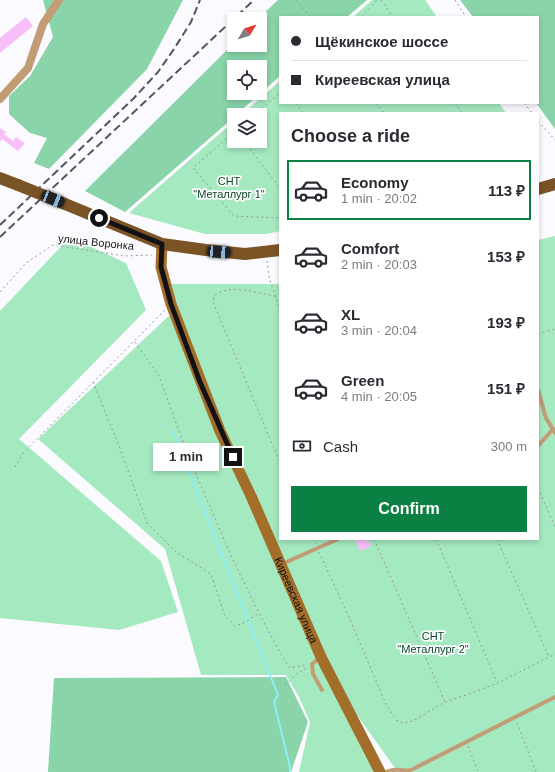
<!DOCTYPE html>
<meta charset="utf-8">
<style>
:root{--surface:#fff;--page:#f7f7f7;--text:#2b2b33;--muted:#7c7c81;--line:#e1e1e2;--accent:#0b8043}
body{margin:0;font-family:Arial,sans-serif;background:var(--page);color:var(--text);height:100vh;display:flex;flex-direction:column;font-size:15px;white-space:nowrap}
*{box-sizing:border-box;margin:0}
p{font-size:13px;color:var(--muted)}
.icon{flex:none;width:22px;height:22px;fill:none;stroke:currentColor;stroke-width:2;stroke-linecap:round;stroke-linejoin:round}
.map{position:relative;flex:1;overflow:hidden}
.sheet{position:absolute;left:279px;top:112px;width:260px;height:428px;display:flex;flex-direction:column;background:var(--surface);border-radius:0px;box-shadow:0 2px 6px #0003}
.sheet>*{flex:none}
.guide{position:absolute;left:279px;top:16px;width:260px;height:88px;border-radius:0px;box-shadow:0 2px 6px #0003;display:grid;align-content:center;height:88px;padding:0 12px;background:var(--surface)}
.needle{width:26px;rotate:51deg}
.buttons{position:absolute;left:227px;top:12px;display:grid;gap:8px}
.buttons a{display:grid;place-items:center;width:40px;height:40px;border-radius:0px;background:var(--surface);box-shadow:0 2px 6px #0003;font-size:20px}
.end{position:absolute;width:18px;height:18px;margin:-9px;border:5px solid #121215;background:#fff;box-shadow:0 0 0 2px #fff}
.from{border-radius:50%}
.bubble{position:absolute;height:28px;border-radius:0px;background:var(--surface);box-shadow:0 2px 6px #0003;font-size:13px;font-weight:700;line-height:28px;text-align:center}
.car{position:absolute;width:12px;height:24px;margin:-12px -6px;border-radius:5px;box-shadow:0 0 3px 1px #0007;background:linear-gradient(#222 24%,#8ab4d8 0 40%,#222 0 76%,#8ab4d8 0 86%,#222 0)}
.guide b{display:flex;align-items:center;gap:14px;height:38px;font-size:15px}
.guide b+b{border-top:1px solid var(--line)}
.guide i{width:10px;height:10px;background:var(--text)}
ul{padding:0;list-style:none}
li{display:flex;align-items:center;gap:12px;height:60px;margin:0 8px 6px;padding:0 4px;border:2px solid transparent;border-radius:0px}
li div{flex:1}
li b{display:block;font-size:15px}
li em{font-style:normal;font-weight:700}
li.selected{border-color:var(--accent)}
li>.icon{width:36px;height:36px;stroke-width:1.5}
h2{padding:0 12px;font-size:18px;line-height:48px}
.pay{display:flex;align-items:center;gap:10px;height:44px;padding:0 12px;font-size:15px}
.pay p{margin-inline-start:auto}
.cta{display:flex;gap:8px;margin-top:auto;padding:8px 12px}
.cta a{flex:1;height:46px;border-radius:0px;background:var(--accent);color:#fff;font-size:16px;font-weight:700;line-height:46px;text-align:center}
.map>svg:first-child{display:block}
</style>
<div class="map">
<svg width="555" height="772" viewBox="0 0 555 772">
<rect width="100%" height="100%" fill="#fafaff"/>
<g fill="#a5e9c0">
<path d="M372 0H425L437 17H353Z"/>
<path d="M280 81V103H499L506 113H280V231L267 234H205L129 213 234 121V141H260V115H241Z"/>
<path d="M555 236V772H405L395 768 334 683 380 772H299L310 722 299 697 286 675H201L165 549 38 439 173 312 165 284H280V539H538V240Z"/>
<path d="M70 237 126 263 146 310 19 439 161 561 178 612 119 630 0 618V311Z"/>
</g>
<g fill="#89d4a8" fill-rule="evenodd">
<path d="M43 0H183L147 69 49 169 34 163 47 138 30 133 9 114V96L30 76 53 37Z"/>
<path d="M278 0H367L347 17H280V76L236 115H234V117L125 212 85 191 234 43V45H260V19H258ZM234 67H260V93H234Z"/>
<path d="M460 0H555V129L536 103H538V17H473Z"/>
<path d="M286 677 308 722 291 772H48L54 678Z"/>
</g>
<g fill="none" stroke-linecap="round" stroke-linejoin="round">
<path stroke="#8af1f9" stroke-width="2" d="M173 431 278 695 274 702 290 767V772"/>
</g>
<g fill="#f7bff8">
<path d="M26 17 33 26 0 53V38Z"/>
<path d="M0 128 6 132 4 134 13 141 16 137 25 143 18 151 2 139 0 142Z"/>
<path d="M358 539H368L371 546 360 551 355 541Z"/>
</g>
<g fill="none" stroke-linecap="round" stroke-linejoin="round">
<g stroke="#98989c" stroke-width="1" stroke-dasharray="2 3" stroke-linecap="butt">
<path d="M296 0 311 17"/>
<path d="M381 0 393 17"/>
<path d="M455 0 466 17"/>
<path d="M362 17 377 0"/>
<path d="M296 103 303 113"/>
<path d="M376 103 384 113"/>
<path d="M455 103 462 113"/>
<path d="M524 103 532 113"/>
<path d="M254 115 280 93"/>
<path d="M538 121 555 140"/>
<path d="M234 132 193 168 234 216 280 218"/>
<path d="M244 141 280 188"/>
<path d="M267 261 269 277 280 310"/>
<path d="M0 292 26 263 53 245 124 256 152 255"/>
<path d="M280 294 275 296C256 293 230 283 214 296L213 302 280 463"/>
<path d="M538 334 555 329"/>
<path d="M135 342 159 376 187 453 233 560 259 613 283 658 290 668 307 665"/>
<path d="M93 382 121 451 147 523 176 552 211 574 225 616 235 626 246 622 259 613"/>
<path d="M15 467 24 452 165 310"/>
<path d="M538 488 555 527"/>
<path d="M313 539 316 544"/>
<path d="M374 539 445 702"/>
<path d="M436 539 497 682"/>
<path d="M497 539 549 657"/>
<path d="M319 552 351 622 386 704 396 720 404 723 413 721 445 702 472 693 498 683 555 654"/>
<path d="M285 685 295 675 306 668"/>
<path d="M517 723 536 772"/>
<path d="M468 746 478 772"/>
</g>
<g stroke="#c19c74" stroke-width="4">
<path d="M538 390 546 418 555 433"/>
<path d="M538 446 553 429"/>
<path d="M282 564 338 539"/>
<path d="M321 657 312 664 313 674 322 690"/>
<path d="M386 772C399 767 400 772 411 770L555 697"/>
</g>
<path stroke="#c19c74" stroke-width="8" d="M0 99 28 68 43 24 59 0"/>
<path stroke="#a36e29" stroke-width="11" id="s1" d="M162 244 161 267 171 304 220 431 251 496 321 657 380 772"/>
<g stroke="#7b5426" stroke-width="12">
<path d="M0 178 18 185"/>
<path d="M538 189 555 184"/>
<path d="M65 204 162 244 206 250 245 254 280 250"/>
</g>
<g stroke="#56565a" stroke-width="2" stroke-dasharray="8 4" stroke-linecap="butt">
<path d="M0 225 134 98 158 72 174 49 191 22 200 0"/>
<path d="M0 237 254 0"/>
</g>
<path stroke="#7b5426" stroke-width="12" d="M18 185 65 204"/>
</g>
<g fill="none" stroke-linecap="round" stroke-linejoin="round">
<path stroke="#121215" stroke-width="5" d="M99 218 162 244 161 267 171 304 200 382 233 457"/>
</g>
<g text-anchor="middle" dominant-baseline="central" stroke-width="3.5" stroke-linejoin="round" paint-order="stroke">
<g font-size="11" fill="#0a462a" stroke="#fff">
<text x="229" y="181">СНТ<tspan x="229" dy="13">"Металлург 1"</tspan></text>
<text x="433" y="636">СНТ<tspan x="433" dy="13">"Металлург 2"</tspan></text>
</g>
<g font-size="11" fill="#121215" stroke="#fff">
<text transform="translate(96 242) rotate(6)">улица Воронка</text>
<text stroke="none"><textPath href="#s1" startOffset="383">Киреевская улица</textPath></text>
</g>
</g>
</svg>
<div class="buttons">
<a><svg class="needle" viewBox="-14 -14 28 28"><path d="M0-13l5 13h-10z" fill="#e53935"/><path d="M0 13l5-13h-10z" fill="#7c7c81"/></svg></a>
<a><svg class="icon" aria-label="locate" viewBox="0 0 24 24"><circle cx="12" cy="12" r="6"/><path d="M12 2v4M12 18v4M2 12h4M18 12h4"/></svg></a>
<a><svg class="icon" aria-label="layers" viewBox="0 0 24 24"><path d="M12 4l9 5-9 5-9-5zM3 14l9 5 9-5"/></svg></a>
</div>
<i class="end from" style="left:99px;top:218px"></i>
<i class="end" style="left:233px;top:457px"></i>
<div class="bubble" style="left:153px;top:443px;width:66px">1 min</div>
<i class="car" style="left:53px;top:199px;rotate:112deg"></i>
<i class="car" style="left:219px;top:252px;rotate:94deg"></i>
<div class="guide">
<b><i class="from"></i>Щёкинское шоссе</b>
<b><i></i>Киреевская улица</b>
</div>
<section class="sheet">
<h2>Choose a ride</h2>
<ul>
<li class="selected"><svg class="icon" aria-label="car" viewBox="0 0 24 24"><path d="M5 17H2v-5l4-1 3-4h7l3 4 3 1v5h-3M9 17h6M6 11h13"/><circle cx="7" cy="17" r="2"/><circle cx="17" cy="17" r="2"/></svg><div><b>Economy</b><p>1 min · 20:02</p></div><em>113 ₽</em></li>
<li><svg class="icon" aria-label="car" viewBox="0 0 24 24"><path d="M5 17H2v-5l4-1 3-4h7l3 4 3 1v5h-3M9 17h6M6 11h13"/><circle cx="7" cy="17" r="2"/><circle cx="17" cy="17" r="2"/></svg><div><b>Comfort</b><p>2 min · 20:03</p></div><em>153 ₽</em></li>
<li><svg class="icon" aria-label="car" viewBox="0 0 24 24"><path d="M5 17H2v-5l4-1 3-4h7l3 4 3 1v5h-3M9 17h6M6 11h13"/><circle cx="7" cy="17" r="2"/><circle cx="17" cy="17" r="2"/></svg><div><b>XL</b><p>3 min · 20:04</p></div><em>193 ₽</em></li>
<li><svg class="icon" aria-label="car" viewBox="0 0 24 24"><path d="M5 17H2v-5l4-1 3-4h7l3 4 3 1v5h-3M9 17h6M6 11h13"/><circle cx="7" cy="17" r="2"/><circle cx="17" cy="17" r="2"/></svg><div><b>Green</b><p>4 min · 20:05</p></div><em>151 ₽</em></li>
</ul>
<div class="pay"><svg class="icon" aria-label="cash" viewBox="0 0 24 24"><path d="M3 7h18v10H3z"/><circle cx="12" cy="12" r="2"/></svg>Cash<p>300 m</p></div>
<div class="cta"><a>Confirm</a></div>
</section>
</div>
